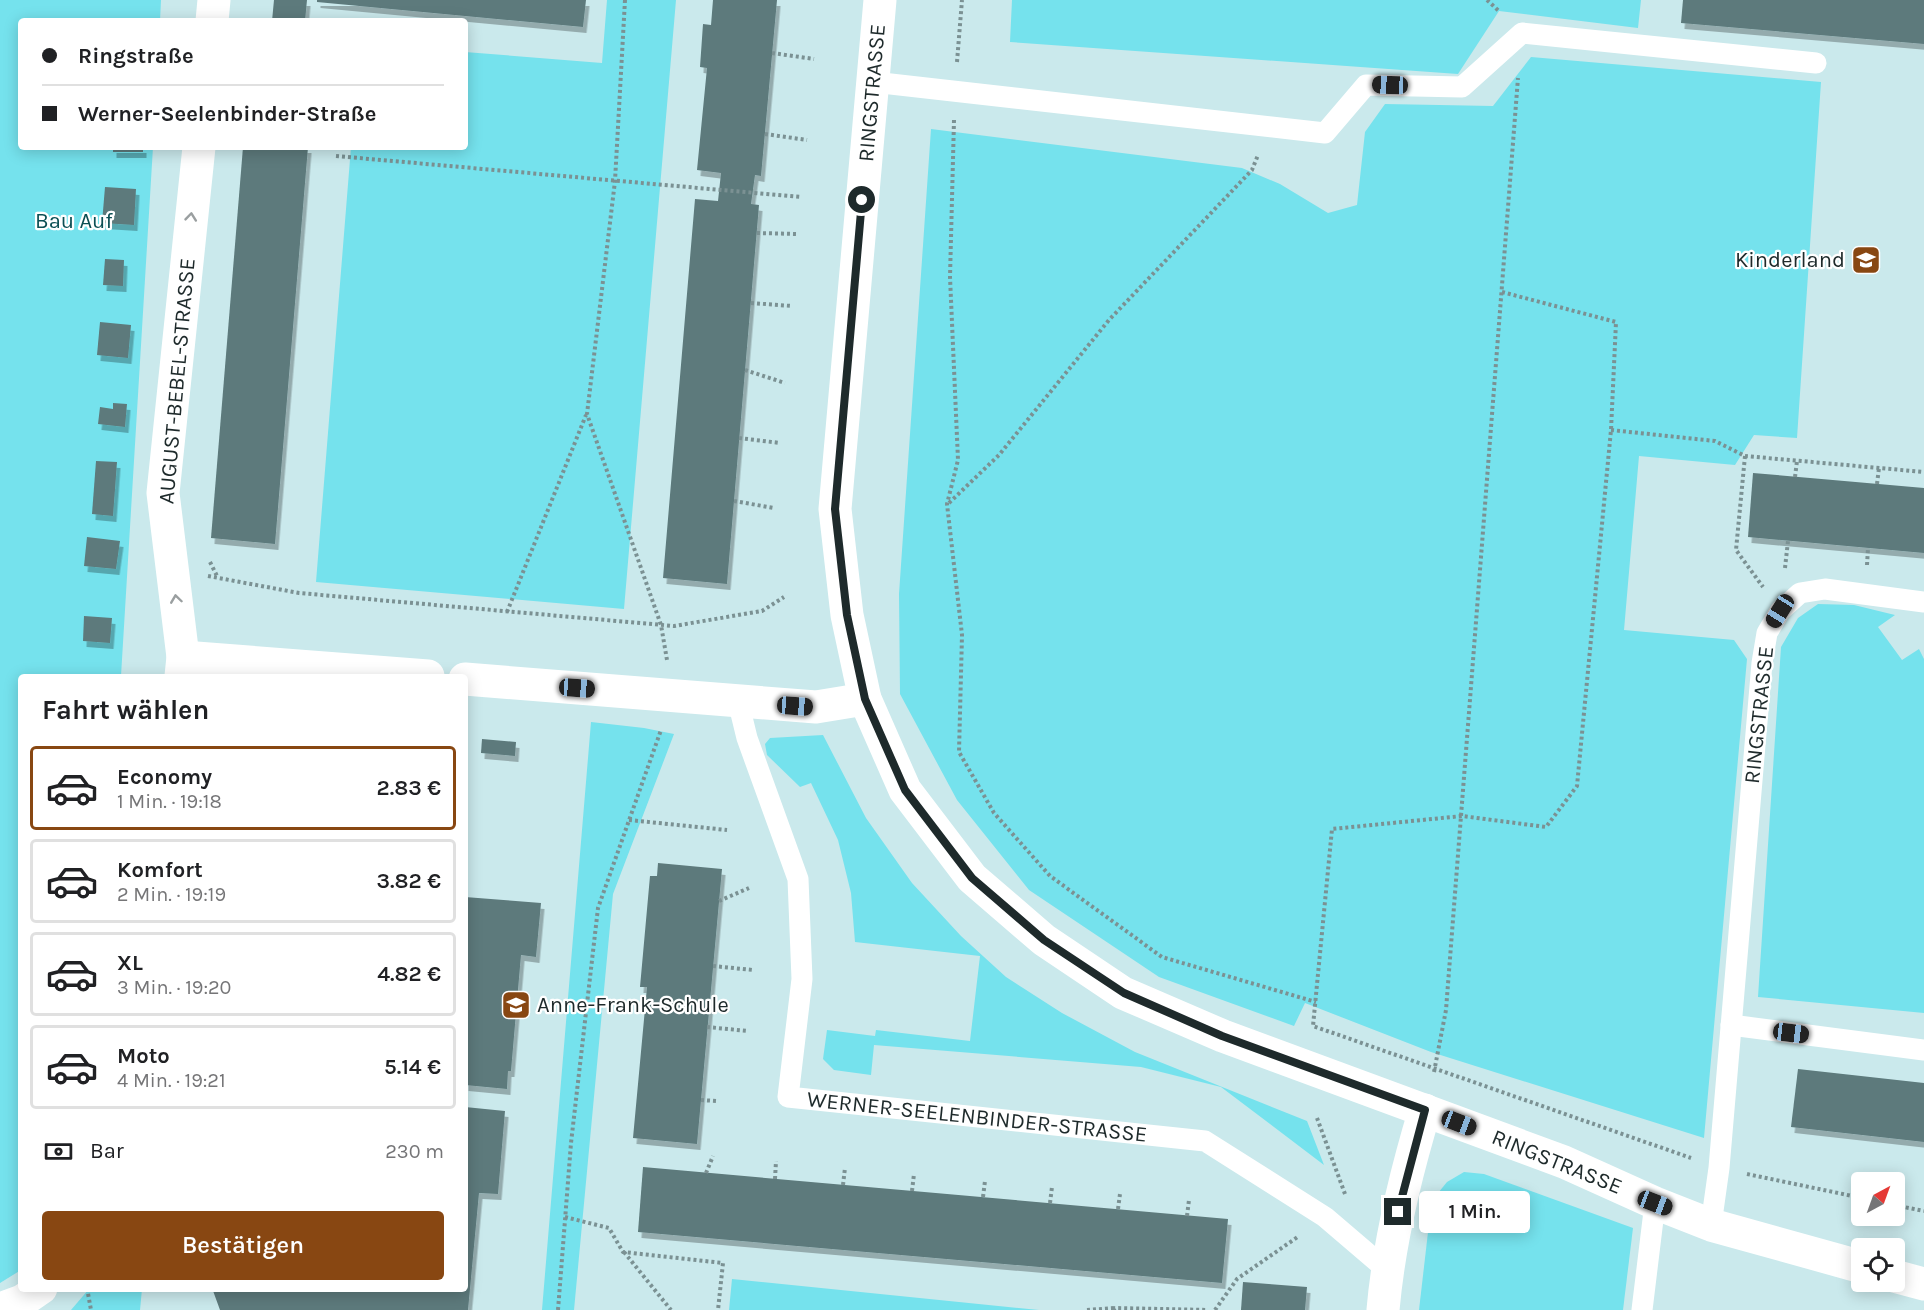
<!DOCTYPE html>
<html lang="de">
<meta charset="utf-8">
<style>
:root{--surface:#fff;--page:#f2f2f2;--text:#202124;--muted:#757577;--line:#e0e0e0;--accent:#884712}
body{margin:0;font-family:Karla,sans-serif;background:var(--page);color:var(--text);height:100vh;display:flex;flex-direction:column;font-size:22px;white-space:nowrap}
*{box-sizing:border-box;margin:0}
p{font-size:20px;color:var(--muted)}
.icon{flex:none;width:33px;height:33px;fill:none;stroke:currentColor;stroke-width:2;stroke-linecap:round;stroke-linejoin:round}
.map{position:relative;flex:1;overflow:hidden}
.drawer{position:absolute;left:18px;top:674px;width:450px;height:618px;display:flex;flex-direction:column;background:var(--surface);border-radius:6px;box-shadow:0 3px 15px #0003}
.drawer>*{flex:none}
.banner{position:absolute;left:18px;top:18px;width:450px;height:132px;border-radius:6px;box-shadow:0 3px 15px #0003;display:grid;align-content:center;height:132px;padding:0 24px;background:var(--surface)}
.needle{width:39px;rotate:41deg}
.fabs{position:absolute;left:1851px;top:1172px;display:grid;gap:12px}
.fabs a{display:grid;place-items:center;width:54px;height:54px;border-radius:6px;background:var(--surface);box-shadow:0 3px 15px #0003;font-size:30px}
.end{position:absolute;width:27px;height:27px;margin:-14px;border:8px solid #1e2a2b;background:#fff;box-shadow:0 0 0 3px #fff}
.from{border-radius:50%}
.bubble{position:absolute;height:42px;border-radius:6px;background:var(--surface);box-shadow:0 3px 15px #0003;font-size:20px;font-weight:600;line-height:42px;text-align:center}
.car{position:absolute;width:18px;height:36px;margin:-18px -9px;border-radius:8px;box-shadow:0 0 4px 2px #0007;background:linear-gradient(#222 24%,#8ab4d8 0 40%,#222 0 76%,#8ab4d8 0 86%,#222 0)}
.banner b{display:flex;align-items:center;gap:21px;height:57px;font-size:22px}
.banner b+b{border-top:2px solid var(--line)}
.banner i{width:15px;height:15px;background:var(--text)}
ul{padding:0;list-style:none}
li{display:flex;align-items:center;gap:18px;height:84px;margin:0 12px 9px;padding:0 12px;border:3px solid var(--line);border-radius:6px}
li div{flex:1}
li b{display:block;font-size:22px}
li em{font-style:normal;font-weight:600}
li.current{border-color:var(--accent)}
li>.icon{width:54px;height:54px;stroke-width:1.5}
h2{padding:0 24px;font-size:27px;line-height:72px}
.pay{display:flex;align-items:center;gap:15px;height:66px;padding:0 24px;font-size:22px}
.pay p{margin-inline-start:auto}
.button{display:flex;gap:12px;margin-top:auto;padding:12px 24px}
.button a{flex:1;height:69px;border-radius:6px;background:var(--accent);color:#fff;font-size:24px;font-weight:600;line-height:69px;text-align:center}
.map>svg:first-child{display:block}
</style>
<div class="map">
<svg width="1924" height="1310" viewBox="0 0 1924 1310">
<defs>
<filter id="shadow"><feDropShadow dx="3.5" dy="6" stdDeviation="0" flood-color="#0004"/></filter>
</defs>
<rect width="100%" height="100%" fill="#cae9ec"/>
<g fill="#75e2ed">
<path d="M0 0H161L160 21H21V147H153L121 676H21V1270L0 1283Z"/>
<path d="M607 0H676L624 609 316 582 351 147H465V52L602 63Z"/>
<path d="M1012 0H1641L1638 28 1499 11 1458 74 1010 42Z"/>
<path d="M1531 57 1821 82 1797 438 1754 435 1735 465 1639 456 1624 630 1734 640 1747 659 1704 1138 1431 1052 1305 1003 1294 1026 1159 977 1029 890 957 800 900 694 899 594 931 129 1242 168 1280 184 1328 213 1357 205 1365 132 1385 104 1493 106Z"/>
<path d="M1818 604 1854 605 1895 615 1878 627 1902 660 1919 649 1924 659V1013L1758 997 1781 647 1798 618Z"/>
<path d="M591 722 644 728 674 734 613 894 574 1310H542Z"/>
<path d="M823 735 866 818 912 883 961 936 1006 977 1062 1013 1135 1052 1307 1121 1324 1165 1221 1087 1141 1067 874 1045 871 1075 834 1070 823 1059 827 1030 875 1036 876 1030 970 1041 980 956 855 942 851 893 838 840 811 783 800 787 767 755 765 744 770 738Z"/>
<path d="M1464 1172 1484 1174 1633 1228 1623 1310H1419L1430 1215 1434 1198 1447 1182Z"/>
<path d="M732 1279 1039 1310H729Z"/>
<path d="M89 1289H142L140 1310H71Z"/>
</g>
<g fill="#5d7a7c" filter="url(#shadow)">
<path d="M274 0H307L305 21H272Z"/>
<path d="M317 0H586L583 27 317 2Z"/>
<path d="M713 0H777L761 176 755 175 751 204 759 205 727 584 663 578 695 199 718 201 721 173 697 170 707 68 700 67 703 24 711 25Z"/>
<path d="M1683 0H1924V44L1681 23Z"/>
<rect x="113" y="147" width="30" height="5"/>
<path d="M243 147H308L275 544 211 538Z"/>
<path d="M105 187 136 189 134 225 102 223Z"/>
<path d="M105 259 124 260 123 286 103 285Z"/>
<path d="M100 322 131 325 128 358 97 355Z"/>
<path d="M113 403 127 404 125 427 98 424 100 407 113 409Z"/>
<path d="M96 461 117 462 113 516 92 514Z"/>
<path d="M1753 473 1924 488V553L1748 537Z"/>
<path d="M87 537 120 541 116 569 84 566Z"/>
<path d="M84 616 112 618 110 643 83 641Z"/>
<path d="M482 739 516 742 515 756 481 753Z"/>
<path d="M658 863 722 869 697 1144 633 1138 647 987H640L650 876H657Z"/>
<path d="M465 897 541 903 536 957 521 955 511 1071H508L507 1089 465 1085Z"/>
<path d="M1798 1069 1924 1083V1142L1791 1127Z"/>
<path d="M465 1107 505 1111 498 1194 479 1193 468 1310H220L212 1288H465Z"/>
<path d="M643 1167 1228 1219 1222 1283 638 1232Z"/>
<path d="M1243 1282 1307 1287 1305 1310H1241Z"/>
</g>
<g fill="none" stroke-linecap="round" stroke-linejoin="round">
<g stroke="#7b9193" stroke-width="4" stroke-dasharray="3 3" stroke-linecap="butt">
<path d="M625 0 615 181 587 414 661 625 667 660"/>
<path d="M1487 0 1500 12"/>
<path d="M772 53 814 59"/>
<path d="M957 62 962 0"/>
<path d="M954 120 950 277 958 460 947 504 962 635 959 752 994 813 1050 876 1162 957 1316 1002"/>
<path d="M765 134 807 140"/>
<path d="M336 156 801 197"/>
<path d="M757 233 798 234"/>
<path d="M1502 292 1616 322 1611 430 1577 786 1546 827 1462 816 1332 829 1313 1026 1691 1158"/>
<path d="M751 303 792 306"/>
<path d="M745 370 785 383"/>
<path d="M1611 430 1715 441 1745 456 1924 472"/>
<path d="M739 438 780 443"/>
<path d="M1745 456 1736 550 1763 587"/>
<path d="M1795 477 1797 461"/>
<path d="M1877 484 1879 468"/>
<path d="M734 501 774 508"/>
<path d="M949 503 999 455 1109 320 1252 170 1258 155"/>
<path d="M210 562 218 578"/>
<path d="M1867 565 1868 548"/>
<path d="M1785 568 1788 541"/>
<path d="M208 576 299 593 674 626 762 611 784 597"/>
<path d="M507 612 586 415"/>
<path d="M629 820 727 830"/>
<path d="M719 901 749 888"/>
<path d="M713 966 753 970"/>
<path d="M707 1027 748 1031"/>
<path d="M1434 1072 1446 1010 1518 78"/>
<path d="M701 1100 716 1101"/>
<path d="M1317 1118 1345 1194"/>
<path d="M706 1173 713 1156"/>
<path d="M1747 1174 1862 1198"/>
<path d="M775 1179 776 1161"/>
<path d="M843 1185 845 1168"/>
<path d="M912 1191 914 1174"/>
<path d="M983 1197 985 1181"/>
<path d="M1050 1203 1052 1187"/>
<path d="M1894 1205 1924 1211"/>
<path d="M1118 1209 1120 1194"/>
<path d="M1187 1216 1189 1200"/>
<path d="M565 1217 609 1228 623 1252 723 1263 718 1310"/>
<path d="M624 1252 671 1310"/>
<path d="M87 1288 91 1310"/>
<path d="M558 1310 571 1143 598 908 661 730"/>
<path d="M1087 1310 1115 1308"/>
<path d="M1113 1310 1115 1308 1208 1310"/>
<path d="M1215 1310 1237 1279 1299 1236"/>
</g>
<g stroke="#fff" stroke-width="21">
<path d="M873 82 1325 133 1366 85 1462 87 1522 33 1816 63"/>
<path d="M738 701 747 738 798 879 802 979 788 1097 1205 1141 1325 1217 1387 1270"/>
<path d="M1731 1025 1924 1050"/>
<path d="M1711 1225 1719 1168 1762 663 1767 633 1780 611 1800 593 1825 589 1924 602"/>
<path d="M1642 1310 1655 1203"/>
</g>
<g stroke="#fff" stroke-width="33">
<path d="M880 0 835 509 847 615 865 699 905 790 972 878 1044 940 1123 993 1223 1036 1564 1162 1655 1203 1711 1225 1862 1267"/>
<path d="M212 21 214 0"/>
<path d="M183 657 428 676"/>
<path d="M181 676 183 657 163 493 199 147"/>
<path d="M465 679 816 707 865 699"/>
<path d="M1894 1276 1924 1284"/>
<path d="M0 1309 22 1301 41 1288"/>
<path d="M1383 1310C1389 1241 1405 1176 1425 1110"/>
</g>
</g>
<defs><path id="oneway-chevron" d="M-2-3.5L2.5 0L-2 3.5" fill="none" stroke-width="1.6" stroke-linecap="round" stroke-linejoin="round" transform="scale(1.5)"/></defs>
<g stroke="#9a9fa0">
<use href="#oneway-chevron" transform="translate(191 217) rotate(-84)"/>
<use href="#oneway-chevron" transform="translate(176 599) rotate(-98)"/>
</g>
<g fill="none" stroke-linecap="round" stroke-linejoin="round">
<path stroke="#1e2a2b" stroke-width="8" d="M862 200 835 509 847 615 865 699 905 790 972 878 1044 940 1124 993 1222 1036 1425 1110 1398 1212"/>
</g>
<defs>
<g id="school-square" transform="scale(1.5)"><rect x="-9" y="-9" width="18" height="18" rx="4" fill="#884712" stroke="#fff"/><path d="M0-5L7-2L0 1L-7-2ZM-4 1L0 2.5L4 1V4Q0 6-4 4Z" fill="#fff"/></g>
</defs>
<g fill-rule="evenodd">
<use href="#school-square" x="1866" y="260"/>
<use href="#school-square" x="516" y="1005"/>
</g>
<g text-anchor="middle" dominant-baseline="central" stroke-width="4.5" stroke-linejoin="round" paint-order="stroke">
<g font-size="22" fill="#1e2a2b" stroke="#fff">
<text transform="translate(872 93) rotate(-85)">RINGSTRASSE</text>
<text transform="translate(177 381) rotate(-85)">AUGUST-BEBEL-STRASSE</text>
<text transform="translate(1759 715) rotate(-84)">RINGSTRASSE</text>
<text transform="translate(977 1117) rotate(6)">WERNER-SEELENBINDER-STRASSE</text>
<text transform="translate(1557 1162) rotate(22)">RINGSTRASSE</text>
</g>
<g font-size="22" fill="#0b4f54" stroke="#fff">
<text x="74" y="221">Bau Auf</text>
</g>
<g font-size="22" fill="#1e2a2b" stroke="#fff" text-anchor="end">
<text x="1845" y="260">Kinderland</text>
<text x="537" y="1005" text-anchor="start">Anne-Frank-Schule</text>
</g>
</g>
</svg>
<div class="fabs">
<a><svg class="needle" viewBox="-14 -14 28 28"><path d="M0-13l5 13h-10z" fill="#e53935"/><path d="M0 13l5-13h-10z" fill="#757577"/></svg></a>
<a><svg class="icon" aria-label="locate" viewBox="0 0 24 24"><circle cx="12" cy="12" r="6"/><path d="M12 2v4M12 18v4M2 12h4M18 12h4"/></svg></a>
</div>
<i class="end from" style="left:862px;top:200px"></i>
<i class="end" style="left:1398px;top:1212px"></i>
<div class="bubble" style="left:1419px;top:1191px;width:111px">1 Min.</div>
<i class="car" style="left:1390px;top:85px;rotate:272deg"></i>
<i class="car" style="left:1780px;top:611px;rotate:212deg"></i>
<i class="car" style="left:577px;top:688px;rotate:94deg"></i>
<i class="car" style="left:795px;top:706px;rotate:94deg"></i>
<i class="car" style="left:1791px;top:1033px;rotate:97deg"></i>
<i class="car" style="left:1459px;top:1123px;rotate:111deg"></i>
<i class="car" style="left:1655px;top:1203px;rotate:111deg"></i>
<div class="banner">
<b><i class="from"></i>Ringstraße</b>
<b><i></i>Werner-Seelenbinder-Straße</b>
</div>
<section class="drawer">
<h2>Fahrt wählen</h2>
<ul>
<li class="current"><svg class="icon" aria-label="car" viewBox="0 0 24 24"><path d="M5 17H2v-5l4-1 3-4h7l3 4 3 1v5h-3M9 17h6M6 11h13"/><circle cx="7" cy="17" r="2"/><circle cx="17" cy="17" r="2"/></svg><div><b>Economy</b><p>1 Min. · 19:18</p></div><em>2.83 €</em></li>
<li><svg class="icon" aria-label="car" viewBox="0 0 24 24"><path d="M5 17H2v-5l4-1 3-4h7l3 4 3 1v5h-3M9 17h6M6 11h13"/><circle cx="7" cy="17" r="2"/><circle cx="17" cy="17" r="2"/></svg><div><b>Komfort</b><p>2 Min. · 19:19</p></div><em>3.82 €</em></li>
<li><svg class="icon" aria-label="car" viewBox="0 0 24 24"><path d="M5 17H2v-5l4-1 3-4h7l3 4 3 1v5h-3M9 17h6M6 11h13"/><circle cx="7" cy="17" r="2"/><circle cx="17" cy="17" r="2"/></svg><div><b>XL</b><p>3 Min. · 19:20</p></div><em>4.82 €</em></li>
<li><svg class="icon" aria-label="car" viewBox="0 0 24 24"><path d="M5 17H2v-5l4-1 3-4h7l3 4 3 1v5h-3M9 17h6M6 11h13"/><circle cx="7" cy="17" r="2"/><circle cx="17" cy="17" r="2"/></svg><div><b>Moto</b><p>4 Min. · 19:21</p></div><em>5.14 €</em></li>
</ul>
<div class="pay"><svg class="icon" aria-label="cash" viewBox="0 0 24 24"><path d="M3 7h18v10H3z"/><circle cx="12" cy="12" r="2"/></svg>Bar<p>230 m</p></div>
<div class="button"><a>Bestätigen</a></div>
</section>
</div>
